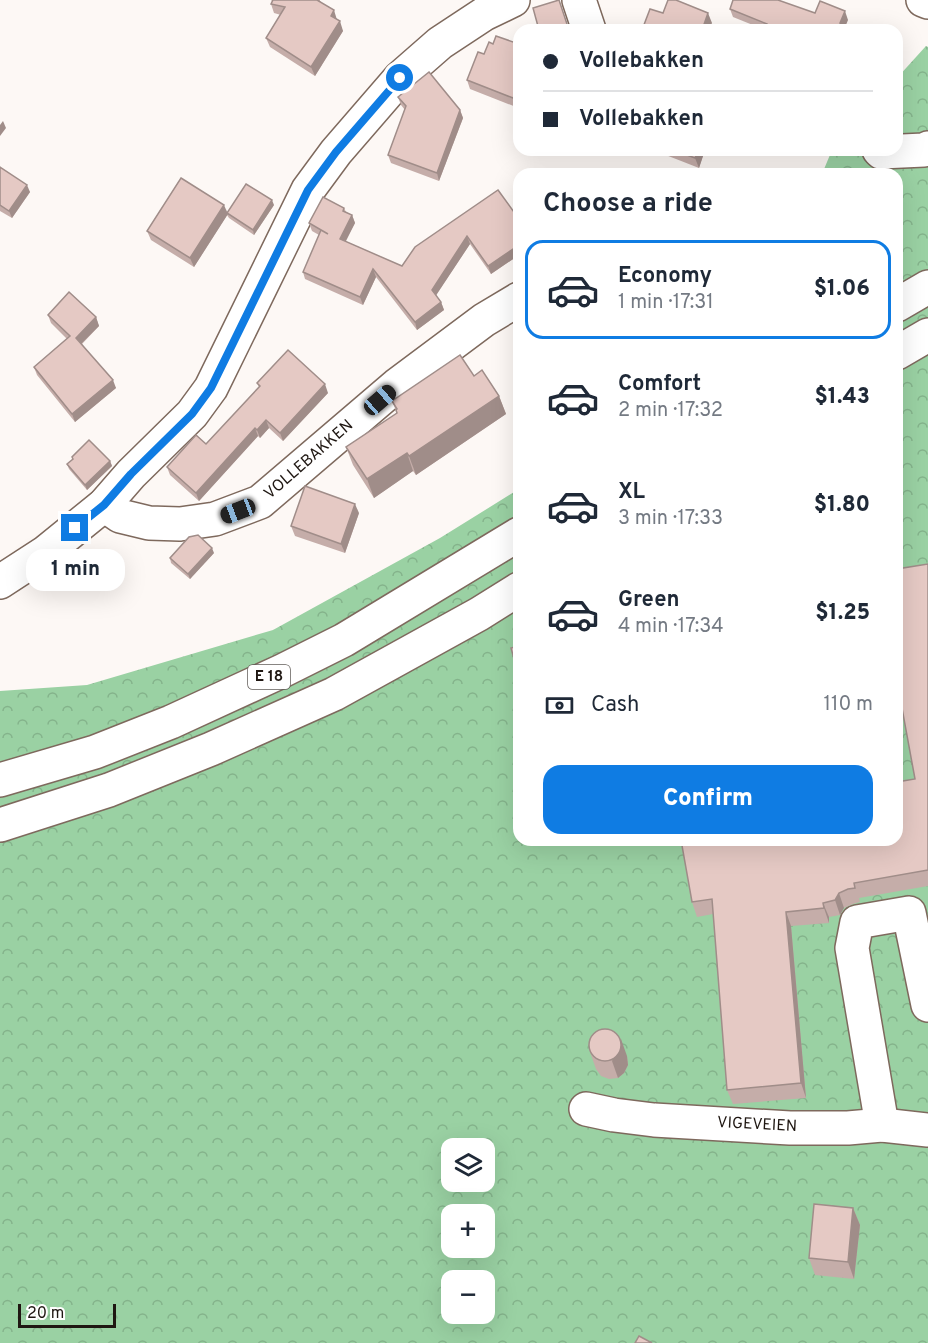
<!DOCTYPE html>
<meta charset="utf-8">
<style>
:root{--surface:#fff;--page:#f6f6f7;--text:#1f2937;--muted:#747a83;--line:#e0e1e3;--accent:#0f7ce3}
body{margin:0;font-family:Overpass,sans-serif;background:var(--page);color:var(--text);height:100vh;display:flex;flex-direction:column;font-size:22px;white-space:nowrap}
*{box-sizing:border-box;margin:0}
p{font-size:20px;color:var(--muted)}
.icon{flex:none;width:33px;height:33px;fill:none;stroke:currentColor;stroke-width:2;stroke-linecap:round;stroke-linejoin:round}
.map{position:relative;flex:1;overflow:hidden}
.side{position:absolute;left:513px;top:168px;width:390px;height:678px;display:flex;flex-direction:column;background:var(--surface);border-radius:18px;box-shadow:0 6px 24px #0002}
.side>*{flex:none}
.hud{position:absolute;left:513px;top:24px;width:390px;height:132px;border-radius:18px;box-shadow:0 6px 24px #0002;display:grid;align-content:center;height:132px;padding:0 30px;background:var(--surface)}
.buttons{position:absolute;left:441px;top:1138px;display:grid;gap:12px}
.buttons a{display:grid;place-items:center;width:54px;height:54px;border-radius:12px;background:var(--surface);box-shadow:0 6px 24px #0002;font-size:30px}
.scale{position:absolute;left:18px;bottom:15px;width:98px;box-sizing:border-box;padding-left:6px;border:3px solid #1f1712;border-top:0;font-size:16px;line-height:21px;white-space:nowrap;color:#1f1712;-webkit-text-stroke:4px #fff;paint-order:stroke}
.end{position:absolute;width:27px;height:27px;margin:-14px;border:8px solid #0f7ce3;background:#fff;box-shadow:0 0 0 3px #fff}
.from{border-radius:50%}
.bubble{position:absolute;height:42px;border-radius:18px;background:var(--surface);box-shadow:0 6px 24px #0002;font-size:20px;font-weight:800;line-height:42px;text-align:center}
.car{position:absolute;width:18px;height:36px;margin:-18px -9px;border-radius:8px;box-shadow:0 0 4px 2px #0007;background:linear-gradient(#222 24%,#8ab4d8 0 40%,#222 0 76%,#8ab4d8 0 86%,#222 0)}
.hud b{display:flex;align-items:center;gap:21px;height:57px;font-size:22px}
.hud b+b{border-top:2px solid var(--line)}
.hud i{width:15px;height:15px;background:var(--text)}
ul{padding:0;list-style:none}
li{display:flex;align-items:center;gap:18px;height:99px;margin:0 12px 9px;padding:0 18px;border:3px solid transparent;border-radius:18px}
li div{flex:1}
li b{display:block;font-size:22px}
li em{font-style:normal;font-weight:800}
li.active{border-color:var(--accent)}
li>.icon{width:54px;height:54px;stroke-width:1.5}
h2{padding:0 30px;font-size:27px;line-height:72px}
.pay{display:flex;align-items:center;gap:15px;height:66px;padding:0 30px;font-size:22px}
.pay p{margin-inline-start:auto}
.primary-button{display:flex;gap:12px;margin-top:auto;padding:12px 30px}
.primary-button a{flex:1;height:69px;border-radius:18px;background:var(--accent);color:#fff;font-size:24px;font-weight:800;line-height:69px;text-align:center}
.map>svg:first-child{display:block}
</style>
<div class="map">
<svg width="928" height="1343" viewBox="0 0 928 1343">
<defs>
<pattern id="forest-crowns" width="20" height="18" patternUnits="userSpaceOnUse" patternTransform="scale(1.5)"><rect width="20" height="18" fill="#9ad1a3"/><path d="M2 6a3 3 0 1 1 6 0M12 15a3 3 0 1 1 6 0" fill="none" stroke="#84b38b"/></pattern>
</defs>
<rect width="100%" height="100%" fill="#fdf8f5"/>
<path fill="url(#forest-crowns)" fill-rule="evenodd" d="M926 46 928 47V1343H0V691L87 685 273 630 440 538 519 489V840H897V174H822L832 150H897V78ZM452 1149H484V1182H452ZM452 1215H484V1248H452ZM452 1281H484V1314H452Z"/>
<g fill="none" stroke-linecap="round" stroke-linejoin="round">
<g stroke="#7e695d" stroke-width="36">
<g id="minor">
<path d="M579 0 589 30"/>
<path d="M923 0 928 2"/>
<path d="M879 150 881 152 924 150 928 148"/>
<path d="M104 505 120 516 149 523 180 524 215 519 260 502 397 385 484 320 519 299"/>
<path d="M0 582 46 552 104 505 131 474 192 414 211 388 308 190 336 152 400 78 440 43 484 14 513 0"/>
<path d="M586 1109 614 1115 654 1120 790 1128H848L882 1125 928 1130"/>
<path d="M882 1125 852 948 857 922 909 913 928 1005"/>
</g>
</g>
<g stroke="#7e695d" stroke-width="36">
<g id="highway">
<path d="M897 305 928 287"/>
<path d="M897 353 928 335"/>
<path d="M0 780 95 752 171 722 282 671 344 640 519 534"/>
<path d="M0 825 109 790 211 749 334 694 479 614 519 589"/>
</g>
</g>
<use href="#minor" stroke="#fff" stroke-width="33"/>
<use href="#highway" stroke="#fff" stroke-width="33"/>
</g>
<g fill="#c5ada9">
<path d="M271 0H320V1L337 20 343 31 315 76 270 47 266 38 281 15 274 13 271 4 272 1Z"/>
<path d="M730 9 815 13 848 20 765 30 733 17Z"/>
<path d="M519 44V103H518L516 107 470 89 467 80 484 54Z"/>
<path d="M398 97 460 110 463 118 439 181 391 163 388 155 405 110 401 105Z"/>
<path d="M653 150H705L699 168Z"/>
<path d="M0 167 30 192 12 218 0 211Z"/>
<path d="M274 205 254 235 229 218 227 215 194 267 151 240 147 231 227 213Z"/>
<path d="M344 208 346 212 352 215 355 223 345 241 402 266 415 247 519 219V255L491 274 470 244 436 295 441 302 444 310 417 330 376 277 363 305 305 279 303 272 319 235 312 231 309 223Z"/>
<path d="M48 315 96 317 99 326 82 344 116 388 75 422 37 375 34 367 67 339 51 323Z"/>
<path d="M474 376 499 396 506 414 416 475 413 471 374 498 353 465 346 447 397 413 392 401Z"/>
<path d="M257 383 328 393 283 441 269 428 260 438 258 436 199 501 170 475 167 467 206 444 259 387Z"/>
<path d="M72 457 110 461 112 466 87 490 69 469 67 464 73 460Z"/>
<path d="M359 513 345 553 295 536 291 526Z"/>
<path d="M214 553 190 579 171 563 170 558Z"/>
<path d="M928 564V886L859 898 860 902 853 904 844 908 840 915 829 917V923L791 926 806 1098 733 1104 727 1090 713 914 697 917 692 902 915 779Z"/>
<path d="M590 1052 627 1056 628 1065 624 1073 618 1078 609 1079 601 1076 596 1069Z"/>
<path d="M853 1208 860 1225 854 1279 815 1275 809 1258Z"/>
</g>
<g fill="#a08d89">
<path d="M334 10 337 20 331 16Z"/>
<path d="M845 11 848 20 844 30 840 23Z"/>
<path d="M708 13 712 23 709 30H702Z"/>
<path d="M340 21 343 31 315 76 311 67Z"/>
<path d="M515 94 518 103 516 107 513 98Z"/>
<path d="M460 110 463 118 439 181 437 173Z"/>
<path d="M3 121 6 128 0 136V125Z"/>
<path d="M698 150H705L699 168 695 158Z"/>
<path d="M27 185 30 192 12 218 9 211Z"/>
<path d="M272 200 274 205 254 235 253 230Z"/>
<path d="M224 205 228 214 194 267 190 258Z"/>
<path d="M352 215 355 223 343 247 340 239Z"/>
<path d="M467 236 470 244 435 297 432 290Z"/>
<path d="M519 245V255L491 274 488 266Z"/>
<path d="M373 269 376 277 363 305 360 297Z"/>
<path d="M441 302 444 310 417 330 415 322Z"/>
<path d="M96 317 99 326 79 346 76 338Z"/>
<path d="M113 380 116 388 75 422 72 414Z"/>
<path d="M325 384 328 393 283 441 280 433Z"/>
<path d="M499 396 506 414 416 475 409 456Z"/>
<path d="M266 420 269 428 260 438 257 430Z"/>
<path d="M255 428 258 436 199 501 196 493Z"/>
<path d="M407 453 413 471 374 498 367 479Z"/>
<path d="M110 461 112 466 87 490 85 485Z"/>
<path d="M355 504 359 513 345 553 341 544Z"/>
<path d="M212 548 214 553 190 579 188 574Z"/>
<path d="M839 893 844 908 840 915 835 900Z"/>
<path d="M823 903 829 917V923L824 908Z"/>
<path d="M786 912 791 926 806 1098 801 1083Z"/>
<path d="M621 1039 627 1056 628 1065 624 1073 618 1078 612 1061Z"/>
<path d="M853 1208 860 1225 854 1279 848 1262Z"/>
</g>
<g fill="#e5c9c4" stroke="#a08d89" stroke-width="1.5">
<path d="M273 0H317L334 10 331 16 340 21 311 67 266 38 285 7 271 4Z"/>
<path d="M559 0 569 30H539L533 8Z"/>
<path d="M668 0H676L708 13 702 30H642L650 9 663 13Z"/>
<path d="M733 0H778L815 13 820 1 845 11 840 23 854 28V30H765L767 24 730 9Z"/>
<path d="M496 36 519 44V96L515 94 513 98 467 80 478 52 484 54 489 42 493 44Z"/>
<path d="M429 72 460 110 437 173 388 155 406 106 398 97Z"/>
<path d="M674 150H698L695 158Z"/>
<path d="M0 167 27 185 9 211 0 205Z"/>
<path d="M181 178 224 205 190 258 147 231Z"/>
<path d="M246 184 272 200 253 230 227 213Z"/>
<path d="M498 190 519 219V245L488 266 467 236 432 290 441 302 415 322 373 269 360 297 303 272 321 230 328 234 309 223 323 197 344 208 343 211 352 215 340 239 402 266 415 247Z"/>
<path d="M69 292 96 317 76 338 113 380 72 414 34 367 70 336 48 315Z"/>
<path d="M288 350 325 384 280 433 266 420 257 430 255 428 196 493 167 467 196 435 206 444 260 386 257 383Z"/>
<path d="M460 355 474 376 482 370 499 396 409 456 407 453 367 479 346 447 397 413 396 410 397 409 392 401Z"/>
<path d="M89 440 110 461 85 485 67 464 73 459 72 457Z"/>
<path d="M305 486 355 504 341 544 291 526Z"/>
<path d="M198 535 212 548 188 574 170 558 189 537Z"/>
<path d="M928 564V870L854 883 855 888 848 889 839 893 835 900 823 903 824 908 786 912 801 1083 727 1090 712 899 692 902 681 840H897V782L915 779 897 681V569Z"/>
<path d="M519 646V677L511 648Z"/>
<circle cx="605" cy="1045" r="16"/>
<path d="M814 1204 853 1208 848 1262 809 1258Z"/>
<path d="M639 1336 652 1343H635Z"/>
</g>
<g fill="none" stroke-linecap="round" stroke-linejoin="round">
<path stroke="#0f7ce3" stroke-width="8" d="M75 528 104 505 131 474 192 414 211 388 308 190 336 152 400 78"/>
</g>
<g text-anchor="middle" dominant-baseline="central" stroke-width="4.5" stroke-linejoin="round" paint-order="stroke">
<rect fill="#fff" stroke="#625d59" stroke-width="1.5" x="248" y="665" width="42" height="24" rx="4.5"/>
<g font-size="15" font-weight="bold" fill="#1f1712">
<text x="269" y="677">E 18</text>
</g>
<g font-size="16" fill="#1f1712" stroke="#fff">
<text transform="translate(309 460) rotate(-41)">VOLLEBAKKEN</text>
<text transform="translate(757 1125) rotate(3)">VIGEVEIEN</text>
</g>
</g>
</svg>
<div class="buttons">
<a><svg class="icon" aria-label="layers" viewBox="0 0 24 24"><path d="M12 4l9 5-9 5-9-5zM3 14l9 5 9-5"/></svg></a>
<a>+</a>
<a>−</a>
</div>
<div class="scale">20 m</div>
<i class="end from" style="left:400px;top:78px"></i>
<i class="end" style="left:75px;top:528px"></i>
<div class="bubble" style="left:26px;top:549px;width:99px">1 min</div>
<i class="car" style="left:380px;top:400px;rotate:49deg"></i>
<i class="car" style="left:238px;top:511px;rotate:249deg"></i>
<div class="hud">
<b><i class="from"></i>Vollebakken</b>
<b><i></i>Vollebakken</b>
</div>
<section class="side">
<h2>Choose a ride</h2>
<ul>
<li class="active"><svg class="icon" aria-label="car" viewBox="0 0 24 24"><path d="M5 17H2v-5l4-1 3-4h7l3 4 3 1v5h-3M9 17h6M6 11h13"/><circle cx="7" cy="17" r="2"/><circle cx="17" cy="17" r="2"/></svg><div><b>Economy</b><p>1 min · 17:31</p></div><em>$1.06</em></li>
<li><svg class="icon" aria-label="car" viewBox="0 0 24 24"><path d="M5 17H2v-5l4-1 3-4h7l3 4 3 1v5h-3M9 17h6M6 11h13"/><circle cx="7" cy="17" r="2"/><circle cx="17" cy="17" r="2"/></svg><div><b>Comfort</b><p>2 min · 17:32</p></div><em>$1.43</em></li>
<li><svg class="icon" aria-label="car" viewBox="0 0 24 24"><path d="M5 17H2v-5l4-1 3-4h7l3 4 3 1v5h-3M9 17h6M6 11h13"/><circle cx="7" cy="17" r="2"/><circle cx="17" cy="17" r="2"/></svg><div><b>XL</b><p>3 min · 17:33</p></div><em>$1.80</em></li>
<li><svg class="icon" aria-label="car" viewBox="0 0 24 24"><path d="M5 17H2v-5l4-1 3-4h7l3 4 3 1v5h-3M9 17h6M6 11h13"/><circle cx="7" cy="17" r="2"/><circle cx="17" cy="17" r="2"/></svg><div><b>Green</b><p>4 min · 17:34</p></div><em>$1.25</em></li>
</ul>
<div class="pay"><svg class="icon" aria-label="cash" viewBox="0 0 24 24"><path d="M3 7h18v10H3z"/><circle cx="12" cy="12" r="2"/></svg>Cash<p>110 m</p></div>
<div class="primary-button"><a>Confirm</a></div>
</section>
</div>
